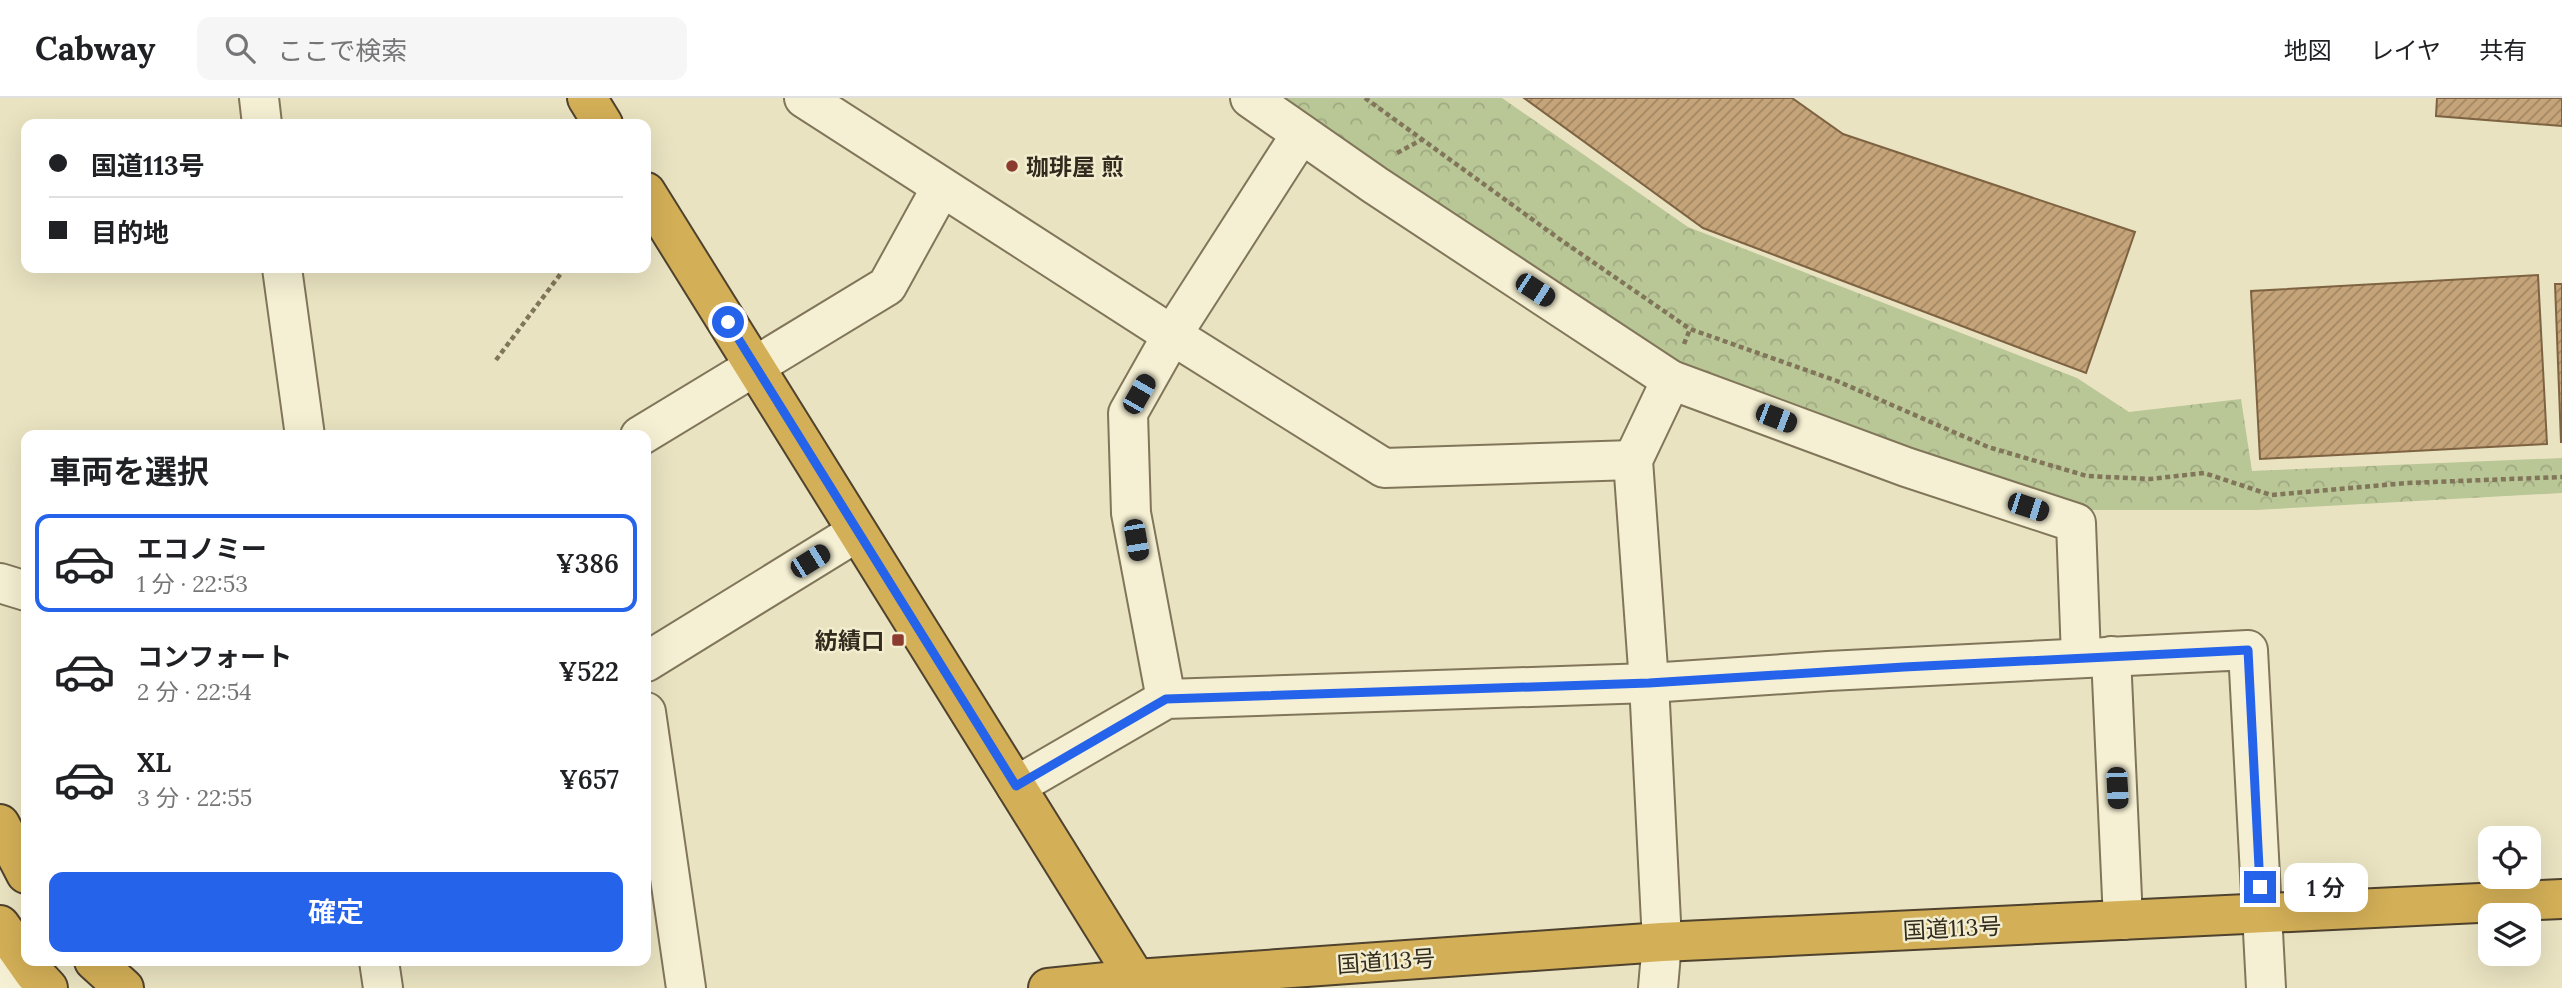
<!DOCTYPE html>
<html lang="ja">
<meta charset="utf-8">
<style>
:root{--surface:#fff;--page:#f6f6f6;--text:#202124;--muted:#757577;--line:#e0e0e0;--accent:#2563eb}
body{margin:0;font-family:Lora,"Noto Sans JP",serif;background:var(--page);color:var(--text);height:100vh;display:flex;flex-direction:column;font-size:26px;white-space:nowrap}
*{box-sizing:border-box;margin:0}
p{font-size:23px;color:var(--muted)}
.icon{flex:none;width:38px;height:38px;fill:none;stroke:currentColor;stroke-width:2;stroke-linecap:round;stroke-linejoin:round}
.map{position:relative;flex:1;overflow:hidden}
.panel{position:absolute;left:21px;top:332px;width:630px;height:536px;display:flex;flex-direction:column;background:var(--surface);border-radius:14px;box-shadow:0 7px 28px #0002}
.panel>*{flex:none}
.banner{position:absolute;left:21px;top:21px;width:630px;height:154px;border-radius:14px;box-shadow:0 7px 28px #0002;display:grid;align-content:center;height:154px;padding:0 28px;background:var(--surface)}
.buttons{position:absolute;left:2478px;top:728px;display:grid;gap:14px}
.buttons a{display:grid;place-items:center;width:63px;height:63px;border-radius:14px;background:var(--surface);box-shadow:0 7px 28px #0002;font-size:35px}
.end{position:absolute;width:32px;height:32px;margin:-16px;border:9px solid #2563eb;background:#fff;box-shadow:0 0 0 4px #fff}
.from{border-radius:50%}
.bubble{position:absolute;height:49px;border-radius:14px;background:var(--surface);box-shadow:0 7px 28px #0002;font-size:23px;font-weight:600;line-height:49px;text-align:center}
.car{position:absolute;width:21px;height:42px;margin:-21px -10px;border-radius:9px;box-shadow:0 0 5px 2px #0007;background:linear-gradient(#222 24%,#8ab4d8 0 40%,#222 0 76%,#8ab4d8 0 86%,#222 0)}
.banner b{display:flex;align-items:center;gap:24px;height:66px;font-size:26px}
.banner b+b{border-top:2px solid var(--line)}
.banner i{width:18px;height:18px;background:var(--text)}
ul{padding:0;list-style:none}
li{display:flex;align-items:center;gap:21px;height:98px;margin:0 14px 10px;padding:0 14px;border:4px solid transparent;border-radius:14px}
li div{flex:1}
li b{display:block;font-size:26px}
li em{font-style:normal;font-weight:600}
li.on{border-color:var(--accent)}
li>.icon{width:63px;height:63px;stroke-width:1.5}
h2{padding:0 28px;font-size:32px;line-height:84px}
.primary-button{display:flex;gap:14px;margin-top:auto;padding:14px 28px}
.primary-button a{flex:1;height:80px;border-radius:14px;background:var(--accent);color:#fff;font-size:28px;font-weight:600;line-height:80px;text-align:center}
header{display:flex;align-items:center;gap:42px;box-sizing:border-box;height:98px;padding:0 35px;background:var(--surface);border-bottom:2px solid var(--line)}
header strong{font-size:33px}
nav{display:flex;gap:38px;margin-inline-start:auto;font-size:24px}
.search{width:490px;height:63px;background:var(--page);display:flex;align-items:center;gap:18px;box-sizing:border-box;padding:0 24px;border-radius:14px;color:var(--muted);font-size:26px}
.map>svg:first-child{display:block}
</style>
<header>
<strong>Cabway</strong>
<div class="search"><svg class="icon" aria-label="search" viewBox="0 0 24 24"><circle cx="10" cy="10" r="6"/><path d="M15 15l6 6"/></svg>ここで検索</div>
<nav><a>地図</a><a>レイヤ</a><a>共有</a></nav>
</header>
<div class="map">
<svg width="2562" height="890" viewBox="0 0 2562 890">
<defs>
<pattern id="park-crowns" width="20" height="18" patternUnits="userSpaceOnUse" patternTransform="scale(1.75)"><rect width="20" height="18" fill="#b9c696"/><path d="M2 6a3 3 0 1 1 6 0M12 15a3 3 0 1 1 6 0" fill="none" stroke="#a0aa81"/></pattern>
<pattern id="building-hatch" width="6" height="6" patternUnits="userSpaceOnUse" patternTransform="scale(1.75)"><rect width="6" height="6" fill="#c5a479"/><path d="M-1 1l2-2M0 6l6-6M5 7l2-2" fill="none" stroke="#a18663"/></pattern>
</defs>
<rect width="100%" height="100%" fill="#e9e3c1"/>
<path fill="url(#park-crowns)" d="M1277 0H1502L1688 129 2077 280 2129 314 2241 301 2252 373 2562 360V395L2256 412H2070L1665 268Z"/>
<g fill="url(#building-hatch)" stroke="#7e6342" stroke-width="2">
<path d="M1524 0H1792L1843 36 2135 134 2086 275 1703 130Z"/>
<path d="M2437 0H2562V28L2436 18Z"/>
<path d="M2538 177 2547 346 2260 361 2251 193Z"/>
<path d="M2555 186H2562V344H2561Z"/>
</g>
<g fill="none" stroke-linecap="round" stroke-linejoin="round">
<g stroke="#81755a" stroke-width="42">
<g id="minor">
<path d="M259 0 262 26"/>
<path d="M804 0 1172 237 1384 370 1633 362"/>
<path d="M1250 0 1375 87 1671 282 1906 369 2076 425 2081 559"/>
<path d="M282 170 305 338"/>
<path d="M640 338 887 188 941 90"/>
<path d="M0 485 26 493"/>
<path d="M2111 558 2123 822"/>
<path d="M646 564 857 434"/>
<path d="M1166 601 1131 415 1128 315 1172 237 1301 36"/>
<path d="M646 614 686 890"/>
<path d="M1016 688 1166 601 1649 585 1828 573 2248 552 2266 890"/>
<path d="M379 863 383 890"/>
<path d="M0 866 8 890"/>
<path d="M1658 890 1662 844 1649 585 1633 362 1671 282"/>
</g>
</g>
<g stroke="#4f422e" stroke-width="42">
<g id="highway">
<path d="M587 0 603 26"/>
<path d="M646 94 1136 881"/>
<path d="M0 726 26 776"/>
<path d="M0 827 34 875 48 890"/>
<path d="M94 863 124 890"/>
<path d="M1048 890 1136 881 1662 844 2562 801"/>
</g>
</g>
<g stroke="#81755a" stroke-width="4.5" stroke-dasharray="5 3.5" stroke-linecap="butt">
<path d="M1365 0 1558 140 1690 231 1837 283 1988 349 2087 378 2150 381 2204 375 2271 397 2407 385 2562 379"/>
<path d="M1397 55 1421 42"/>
<path d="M1684 246 1690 231"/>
<path d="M496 262 565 170"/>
</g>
<use href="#minor" stroke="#f5f0d3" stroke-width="38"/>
<use href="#highway" stroke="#d3af57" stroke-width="38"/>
</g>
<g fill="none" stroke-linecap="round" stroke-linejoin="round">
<path stroke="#2563eb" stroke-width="9" d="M728 224 1016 688 1166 601 1649 585 1904 569 2248 552 2260 789"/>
</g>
<g fill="#8b3c2f" stroke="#f2edcf" stroke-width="2.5">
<circle cx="1012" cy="68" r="7"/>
<rect x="891" y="535" width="14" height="14" rx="3.5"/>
</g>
<g text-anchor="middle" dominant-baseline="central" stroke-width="5" stroke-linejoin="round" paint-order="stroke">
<g font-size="23" font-weight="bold" fill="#322a1d" stroke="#f2edcf" text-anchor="start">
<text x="1026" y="68">珈琲屋 煎</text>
<text x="884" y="542" text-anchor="end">紡績口</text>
</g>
<g font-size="23" fill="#322a1d" stroke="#f2edcf">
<text transform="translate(1952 830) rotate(-3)">国道113号</text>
<text transform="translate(1386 863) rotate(-4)">国道113号</text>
</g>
</g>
</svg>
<div class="buttons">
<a><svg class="icon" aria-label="locate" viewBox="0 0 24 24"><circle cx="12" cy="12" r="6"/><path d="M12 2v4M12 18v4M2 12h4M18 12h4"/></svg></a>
<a><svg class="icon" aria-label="layers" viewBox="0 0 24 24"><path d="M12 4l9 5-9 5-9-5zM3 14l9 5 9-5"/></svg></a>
</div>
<i class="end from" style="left:728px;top:224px"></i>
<i class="end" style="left:2260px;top:789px"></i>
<div class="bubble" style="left:2284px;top:765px;width:84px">1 分</div>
<i class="car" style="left:1535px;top:192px;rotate:123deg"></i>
<i class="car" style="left:1139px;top:296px;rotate:30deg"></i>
<i class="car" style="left:1776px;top:320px;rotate:111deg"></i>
<i class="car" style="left:2028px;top:409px;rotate:108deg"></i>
<i class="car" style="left:1136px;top:442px;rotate:170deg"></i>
<i class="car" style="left:810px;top:463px;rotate:58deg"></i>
<i class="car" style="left:2117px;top:690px;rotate:177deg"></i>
<div class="banner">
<b><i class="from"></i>国道113号</b>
<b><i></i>目的地</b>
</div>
<section class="panel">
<h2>車両を選択</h2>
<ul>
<li class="on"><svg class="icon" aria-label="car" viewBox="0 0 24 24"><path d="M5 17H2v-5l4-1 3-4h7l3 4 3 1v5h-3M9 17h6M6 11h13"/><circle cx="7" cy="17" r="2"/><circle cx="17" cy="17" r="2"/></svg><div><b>エコノミー</b><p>1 分 · 22:53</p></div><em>¥386</em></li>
<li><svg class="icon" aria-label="car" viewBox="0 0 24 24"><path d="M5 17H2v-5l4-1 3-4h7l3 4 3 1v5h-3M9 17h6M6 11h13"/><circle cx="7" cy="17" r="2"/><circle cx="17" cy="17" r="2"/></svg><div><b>コンフォート</b><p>2 分 · 22:54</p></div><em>¥522</em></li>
<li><svg class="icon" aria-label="car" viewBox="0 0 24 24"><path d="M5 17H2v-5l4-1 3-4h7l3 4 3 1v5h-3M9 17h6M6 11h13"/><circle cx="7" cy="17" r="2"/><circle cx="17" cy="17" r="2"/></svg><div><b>XL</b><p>3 分 · 22:55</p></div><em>¥657</em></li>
</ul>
<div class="primary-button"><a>確定</a></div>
</section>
</div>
